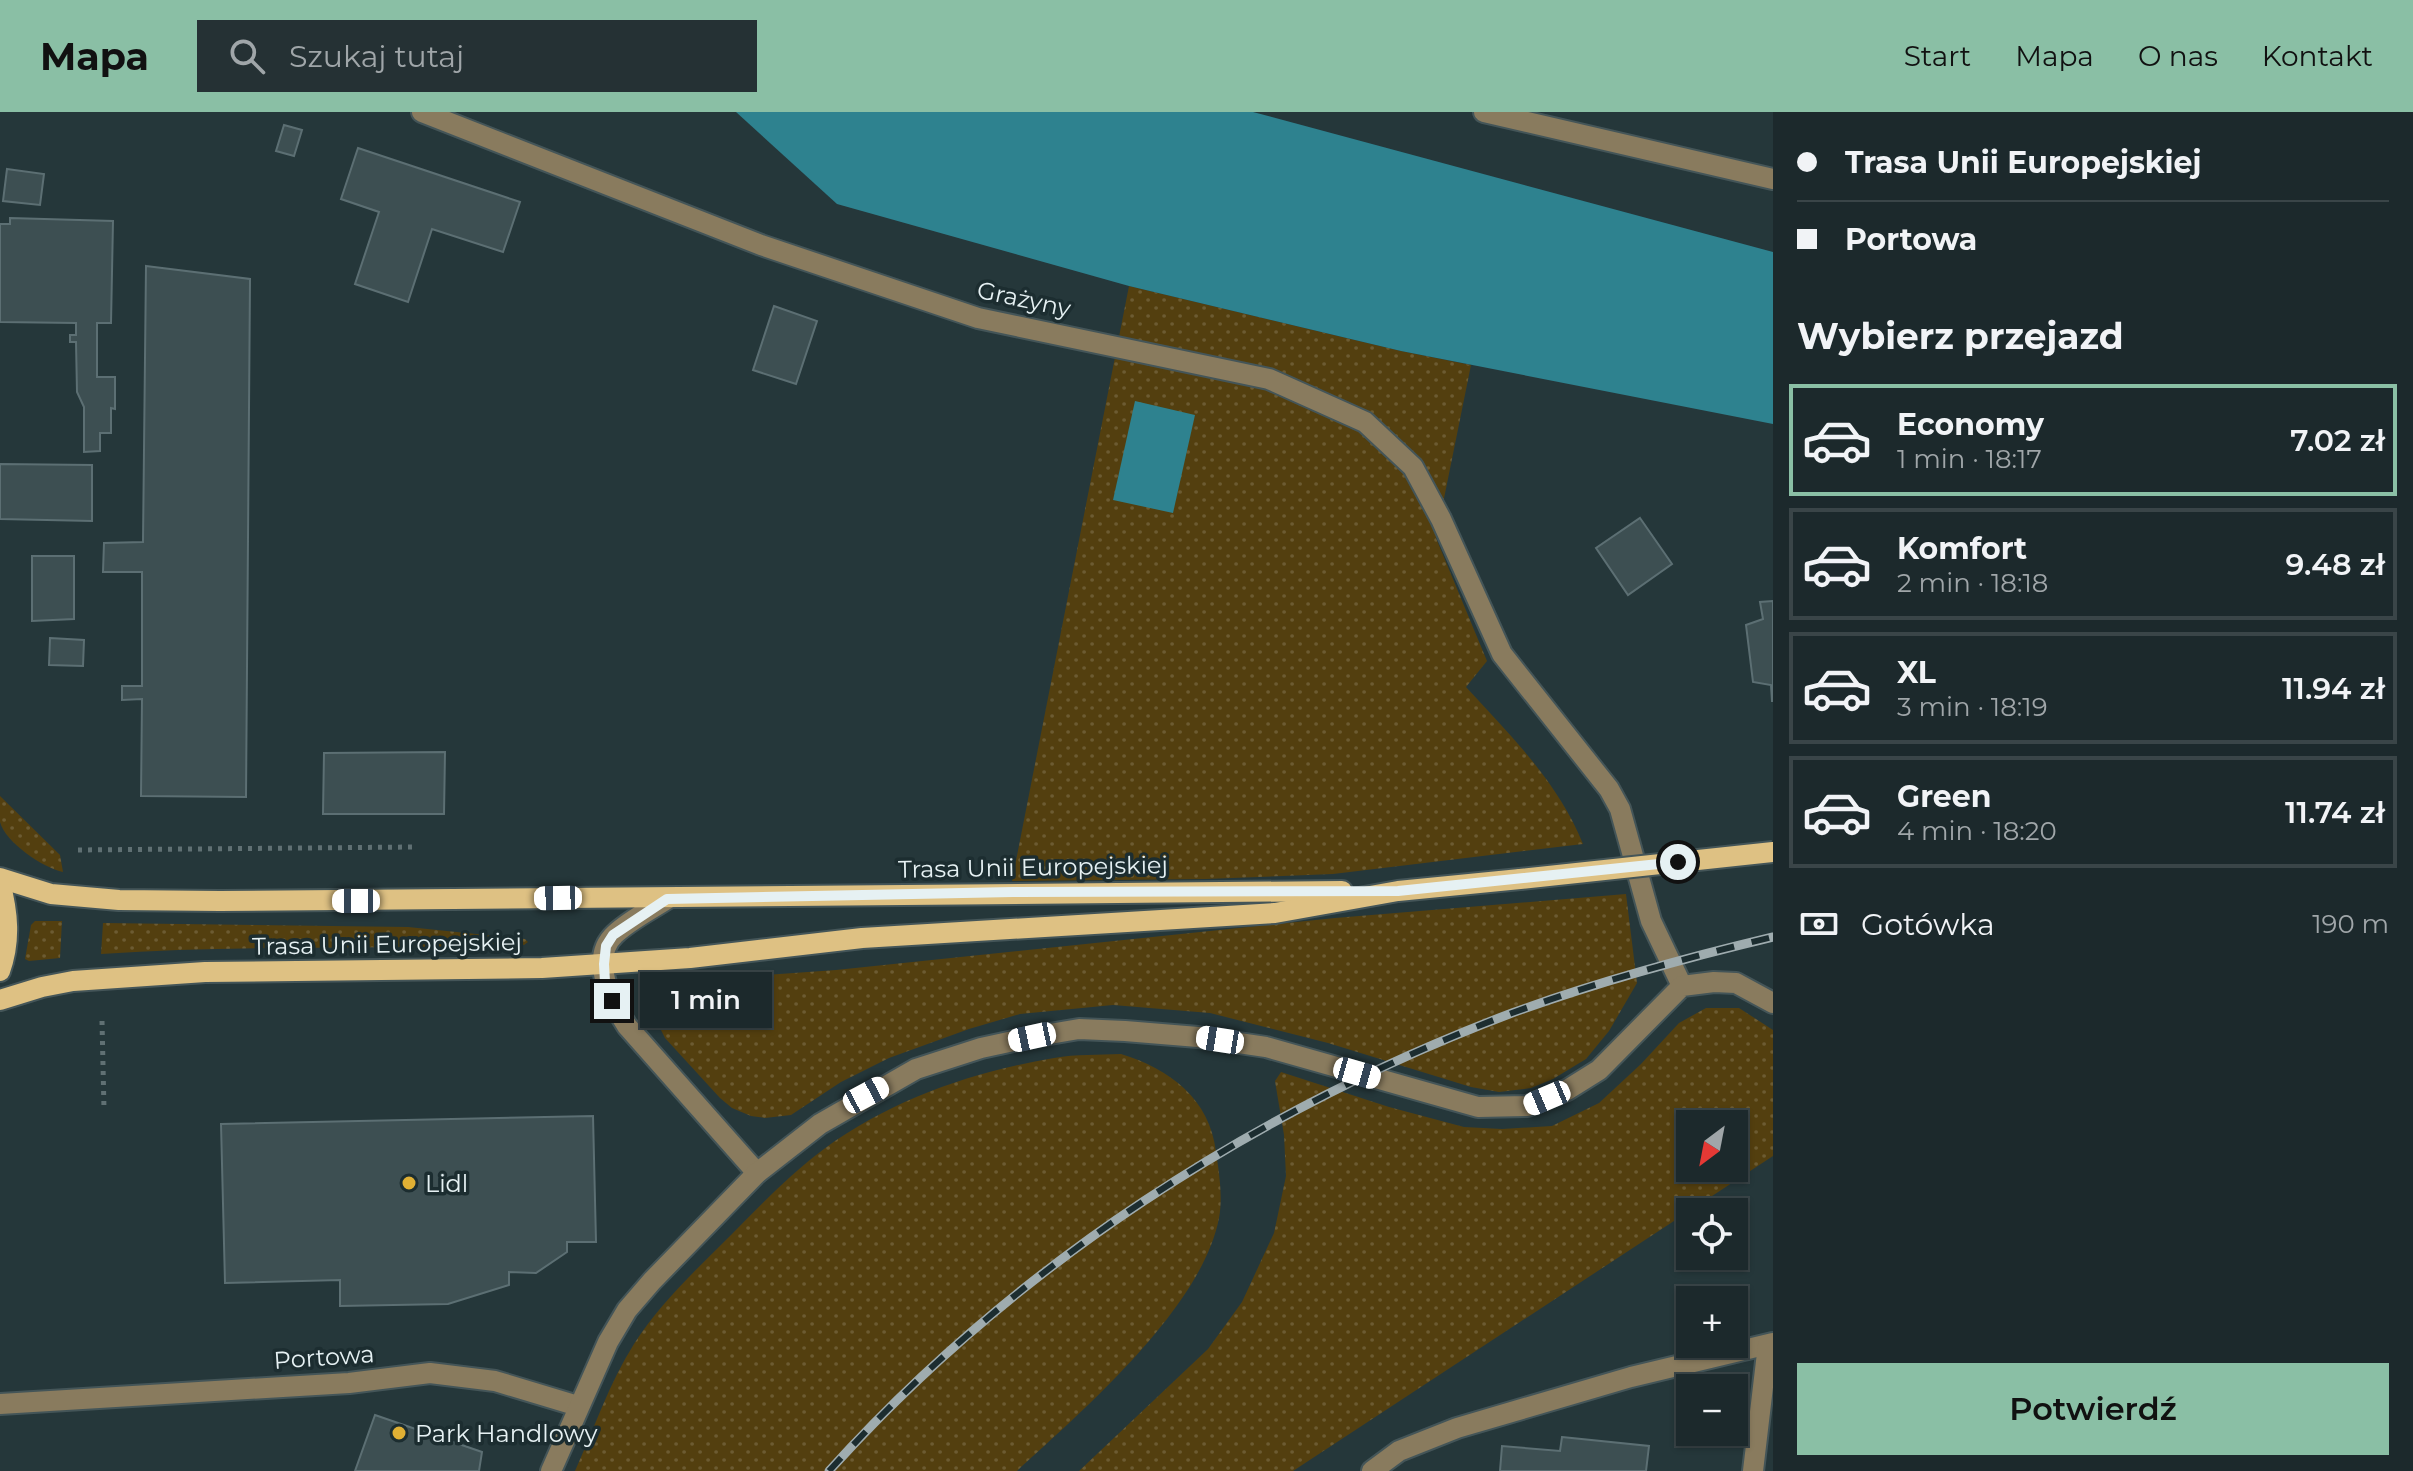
<!DOCTYPE html>
<html lang="pl">
<meta charset="utf-8">
<style>
:root{--surface:#1c292c;--page:#253134;--text:#f1f3f6;--muted:#a0a6a9;--line:#3a4548;--accent:#8abfa5}
body{margin:0;font-family:Montserrat,sans-serif;background:var(--page);color:var(--text);height:100vh;display:flex;flex-direction:column;font-size:30px;white-space:nowrap}
*{box-sizing:border-box;margin:0}
p{font-size:26px;color:var(--muted)}
.icon{flex:none;width:44px;height:44px;fill:none;stroke:currentColor;stroke-width:2;stroke-linecap:round;stroke-linejoin:round}
.map{position:relative;flex:1;overflow:hidden}
.panel{display:flex;flex-direction:column;background:var(--surface);width:640px}
.panel>*{flex:none}
.guide{display:grid;align-content:center;height:176px;padding:0 24px;background:var(--surface)}
.needle{width:52px;rotate:212deg}
.fabs{position:absolute;left:1676px;top:998px;display:grid;gap:16px}
.fabs a{display:grid;place-items:center;width:72px;height:72px;border-radius:0px;background:var(--surface);box-shadow:0 2px 6px #0004,0 0 0 2px var(--line);font-size:40px}
.end{position:absolute;width:36px;height:36px;margin:-18px;border:10px solid #e6f1f3;background:#111;box-shadow:0 0 0 4px #111}
.from{border-radius:50%}
.bubble{position:absolute;height:56px;border-radius:0px;background:var(--surface);box-shadow:0 2px 6px #0004,0 0 0 2px var(--line);font-size:26px;font-weight:600;line-height:56px;text-align:center}
.car{position:absolute;width:24px;height:48px;margin:-24px -12px;border-radius:10px;box-shadow:0 0 6px 2px #0007;background:linear-gradient(#fff 24%,#345 0 40%,#fff 0 76%,#345 0 86%,#fff 0)}
.guide b{display:flex;align-items:center;gap:28px;height:76px;font-size:30px}
.guide b+b{border-top:2px solid var(--line)}
.guide i{width:20px;height:20px;background:var(--text)}
ul{padding:0;list-style:none}
li{display:flex;align-items:center;gap:24px;height:112px;margin:0 16px 12px;padding:0 8px;border:4px solid var(--line);border-radius:0px}
li div{flex:1}
li b{display:block;font-size:30px}
li em{font-style:normal;font-weight:600}
li.selected{border-color:var(--accent)}
li>.icon{width:72px;height:72px;stroke-width:1.5}
h2{padding:0 24px;font-size:36px;line-height:96px}
.pay{display:flex;align-items:center;gap:20px;height:88px;padding:0 24px;font-size:30px}
.pay p{margin-inline-start:auto}
.action{display:flex;gap:16px;margin-top:auto;padding:16px 24px}
.action a{flex:1;height:92px;border-radius:0px;background:var(--accent);color:#111;font-size:32px;font-weight:600;line-height:92px;text-align:center}
header{display:flex;align-items:center;gap:48px;box-sizing:border-box;height:112px;padding:0 40px;background:var(--accent);color:#111}
header strong{font-size:38px}
nav{display:flex;gap:44px;margin-inline-start:auto;font-size:28px}
.search{width:560px;height:72px;background:var(--page);display:flex;align-items:center;gap:20px;box-sizing:border-box;padding:0 28px;border-radius:0px;color:var(--muted);font-size:30px}
main{display:flex;flex:1;min-height:0}
.map>svg:first-child{display:block}
</style>
<header>
<strong>Mapa</strong>
<div class="search"><svg class="icon" aria-label="search" viewBox="0 0 24 24"><circle cx="10" cy="10" r="6"/><path d="M15 15l6 6"/></svg>Szukaj tutaj</div>
<nav><a>Start</a><a>Mapa</a><a>O nas</a><a>Kontakt</a></nav>
</header>
<main>
<div class="map">
<svg width="1773" height="1359" viewBox="0 0 1773 1359">
<defs>
<pattern id="grass-dots" width="8" height="8" patternUnits="userSpaceOnUse" patternTransform="scale(2)"><rect width="8" height="8" fill="#533f0f"/><path d="M2 2h.1M6 6h.1" fill="none" stroke="#6c5b32" stroke-width="1.8" stroke-linecap="round"/></pattern>
</defs>
<rect width="100%" height="100%" fill="#25373a"/>
<g fill="url(#grass-dots)" fill-rule="evenodd">
<path d="M1129 174 1401 239 1471 253 1436 426 1487 549 1466 575C1511 624 1558 670 1583 732L1333 762 1206 767 1012 769Z"/>
<path d="M0 684 60 743 63 760C43 756 5 730 0 710 0 702 0 692 0 684Z"/>
<path d="M1626 782 1637 871 1609 919 1586 947 1553 967 1531 976 1499 980 1471 975 1328 931 1210 901 1113 893 1020 902 969 917 889 946 841 970 791 1003 765 1006 751 1004 732 996 720 986 665 926 652 900 649 881 657 871 836 858 1335 806Z"/>
<path d="M35 809H62L60 846 29 849 25 847 31 813Z"/>
<path d="M103 811 408 815 525 827 528 830 524 833C384 838 242 832 101 842Z"/>
<path d="M1706 896H1739L1773 918V1044L1293 1359H1079L1208 1237 1242 1190 1274 1121 1286 1064 1284 1023 1275 969 1281 960 1389 995 1464 1015 1502 1017 1552 1014 1599 991 1641 952 1679 911ZM1690 1012H1734V1056H1690Z"/>
<path d="M1121 942C1170 957 1210 987 1216 1040 1219 1060 1223 1085 1219 1106 1202 1196 1082 1299 1017 1359H575C594 1317 609 1271 634 1232 660 1191 696 1158 731 1123 761 1093 790 1062 824 1037 892 987 973 960 1054 946 1076 942 1099 943 1121 942Z"/>
</g>
<g fill="#2e828f">
<path d="M736 0H1253L1773 140V312L1401 239 1129 174 837 92Z"/>
<path d="M1135 289 1195 303 1173 401 1113 388Z"/>
</g>
<g fill="#3d4f52" stroke="#5c6f73" stroke-width="2">
<path d="M284 13 302 18 294 44 276 39Z"/>
<path d="M358 36 520 90 503 140 432 117 408 190 355 172 379 100 341 87Z"/>
<path d="M7 57 44 62 40 93 3 89Z"/>
<path d="M10 106 113 109 111 211H97V265H115V297L111 296V321H100V339L84 340V295L77 280 76 230H70V223H76V211L0 210V112H10Z"/>
<path d="M146 154 250 167 246 685 141 684 142 587 122 588V574H142V460H103L104 431 143 430Z"/>
<path d="M774 194 817 209 796 272 753 258Z"/>
<path d="M0 352 92 353V409L0 407Z"/>
<path d="M1640 406 1672 452 1628 483 1596 436Z"/>
<path d="M32 444H74V507L32 509Z"/>
<path d="M1773 489V589H1772L1771 573 1753 570 1746 513 1763 507 1760 490Z"/>
<path d="M50 526 84 528 83 554 49 553Z"/>
<path d="M445 640 444 702H323L324 641Z"/>
<path d="M593 1004 596 1130H567V1140L536 1161 509 1160V1173L448 1192 340 1194V1168L225 1171 221 1012Z"/>
<path d="M375 1303 482 1340 479 1359H355Z"/>
<path d="M1562 1325 1649 1334 1646 1359H1500L1502 1334 1560 1339Z"/>
</g>
<g fill="none" stroke-linecap="round" stroke-linejoin="round">
<g stroke="#445558" stroke-width="24">
<g id="minor">
<path d="M422 0 761 133 978 206 1269 267 1365 310 1413 355 1441 407 1502 542 1609 677 1620 697 1651 809 1682 874"/>
<path d="M1484 0 1773 67"/>
<path d="M667 787C650 798 630 808 615 822 588 847 612 890 627 914L757 1061"/>
<path d="M0 1292 349 1271 430 1261 495 1269 578 1294"/>
<path d="M551 1359 608 1230 627 1198 652 1169 757 1061 820 1012 916 957 981 936 1032 925 1079 917 1125 919 1198 925 1266 935 1478 995 1527 994 1567 978 1599 958 1682 874 1714 870 1736 871 1773 891"/>
<path d="M1372 1359 1399 1339 1457 1316 1631 1265 1773 1231"/>
<path d="M1753 1359 1768 1233"/>
</g>
</g>
<g stroke="#445558" stroke-width="24">
<g id="major">
<path d="M0 766 51 782 119 788 220 789 1342 779"/>
<path d="M0 770C8 800 11 829 0 859"/>
<path d="M0 888 42 875 73 869 205 860 542 856 690 846 862 826 1275 801 1398 779 1520 767"/>
</g>
</g>
<g stroke="#607073" stroke-width="5" stroke-dasharray="4 6" stroke-linecap="butt">
<path d="M78 738 413 735"/>
<path d="M102 909 104 997"/>
</g>
<use href="#minor" stroke="#897b5e" stroke-width="20"/>
<use href="#major" stroke="#dec183" stroke-width="20"/>
<g stroke="#9facaf" stroke-width="9">
<path id="rail" d="M829 1359C1014 1154 1254 998 1512 901 1597 870 1685 846 1773 825"/>
</g>
<use href="#rail" stroke="#1c2d30" stroke-width="6" stroke-dasharray="18" stroke-linecap="butt"/>
<g stroke="#445558" stroke-width="24" stroke-linecap="butt">
<path id="major-bridge" d="M1520 767 1773 740"/>
</g>
<use href="#major-bridge" stroke="#dec183" stroke-width="20"/>
</g>
<g fill="none" stroke-linecap="round" stroke-linejoin="round">
<path stroke="#e6f1f3" stroke-width="10" d="M612 889 605 870 604 852 606 834 613 823 667 787 1013 780 1398 779 1678 750"/>
</g>
<g fill="#e0b034" stroke="#1c2d30" stroke-width="3">
<circle cx="409" cy="1071" r="8"/>
<circle cx="399" cy="1321" r="8"/>
</g>
<g text-anchor="middle" dominant-baseline="central" stroke-width="7" stroke-linejoin="round" paint-order="stroke">
<g font-size="24" fill="#e6f1f3" stroke="#1c2d30">
<text transform="translate(1024 187) rotate(12)">Grażyny</text>
<text transform="translate(1033 755) rotate(-1)">Trasa Unii Europejskiej</text>
<text transform="translate(387 832) rotate(-1)">Trasa Unii Europejskiej</text>
<text transform="translate(324 1245) rotate(-4)">Portowa</text>
</g>
<g font-size="24" fill="#e6f1f3" stroke="#1c2d30" text-anchor="start">
<text x="425" y="1071">Lidl</text>
<text x="415" y="1321">Park Handlowy</text>
</g>
</g>
</svg>
<div class="fabs">
<a><svg class="needle" viewBox="-14 -14 28 28"><path d="M0-13l5 13h-10z" fill="#e53935"/><path d="M0 13l5-13h-10z" fill="#a0a6a9"/></svg></a>
<a><svg class="icon" aria-label="locate" viewBox="0 0 24 24"><circle cx="12" cy="12" r="6"/><path d="M12 2v4M12 18v4M2 12h4M18 12h4"/></svg></a>
<a>+</a>
<a>−</a>
</div>
<i class="end from" style="left:1678px;top:750px"></i>
<i class="end" style="left:612px;top:889px"></i>
<div class="bubble" style="left:640px;top:860px;width:132px">1 min</div>
<i class="car" style="left:558px;top:786px;rotate:269deg"></i>
<i class="car" style="left:356px;top:789px;rotate:270deg"></i>
<i class="car" style="left:1032px;top:925px;rotate:258deg"></i>
<i class="car" style="left:1220px;top:928px;rotate:279deg"></i>
<i class="car" style="left:1357px;top:961px;rotate:106deg"></i>
<i class="car" style="left:866px;top:983px;rotate:62deg"></i>
<i class="car" style="left:1547px;top:986px;rotate:247deg"></i>
</div>
<section class="panel">
<div class="guide">
<b><i class="from"></i>Trasa Unii Europejskiej</b>
<b><i></i>Portowa</b>
</div>
<h2>Wybierz przejazd</h2>
<ul>
<li class="selected"><svg class="icon" aria-label="car" viewBox="0 0 24 24"><path d="M5 17H2v-5l4-1 3-4h7l3 4 3 1v5h-3M9 17h6M6 11h13"/><circle cx="7" cy="17" r="2"/><circle cx="17" cy="17" r="2"/></svg><div><b>Economy</b><p>1 min · 18:17</p></div><em>7.02 zł</em></li>
<li><svg class="icon" aria-label="car" viewBox="0 0 24 24"><path d="M5 17H2v-5l4-1 3-4h7l3 4 3 1v5h-3M9 17h6M6 11h13"/><circle cx="7" cy="17" r="2"/><circle cx="17" cy="17" r="2"/></svg><div><b>Komfort</b><p>2 min · 18:18</p></div><em>9.48 zł</em></li>
<li><svg class="icon" aria-label="car" viewBox="0 0 24 24"><path d="M5 17H2v-5l4-1 3-4h7l3 4 3 1v5h-3M9 17h6M6 11h13"/><circle cx="7" cy="17" r="2"/><circle cx="17" cy="17" r="2"/></svg><div><b>XL</b><p>3 min · 18:19</p></div><em>11.94 zł</em></li>
<li><svg class="icon" aria-label="car" viewBox="0 0 24 24"><path d="M5 17H2v-5l4-1 3-4h7l3 4 3 1v5h-3M9 17h6M6 11h13"/><circle cx="7" cy="17" r="2"/><circle cx="17" cy="17" r="2"/></svg><div><b>Green</b><p>4 min · 18:20</p></div><em>11.74 zł</em></li>
</ul>
<div class="pay"><svg class="icon" aria-label="cash" viewBox="0 0 24 24"><path d="M3 7h18v10H3z"/><circle cx="12" cy="12" r="2"/></svg>Gotówka<p>190 m</p></div>
<div class="action"><a>Potwierdź</a></div>
</section>
</main>
